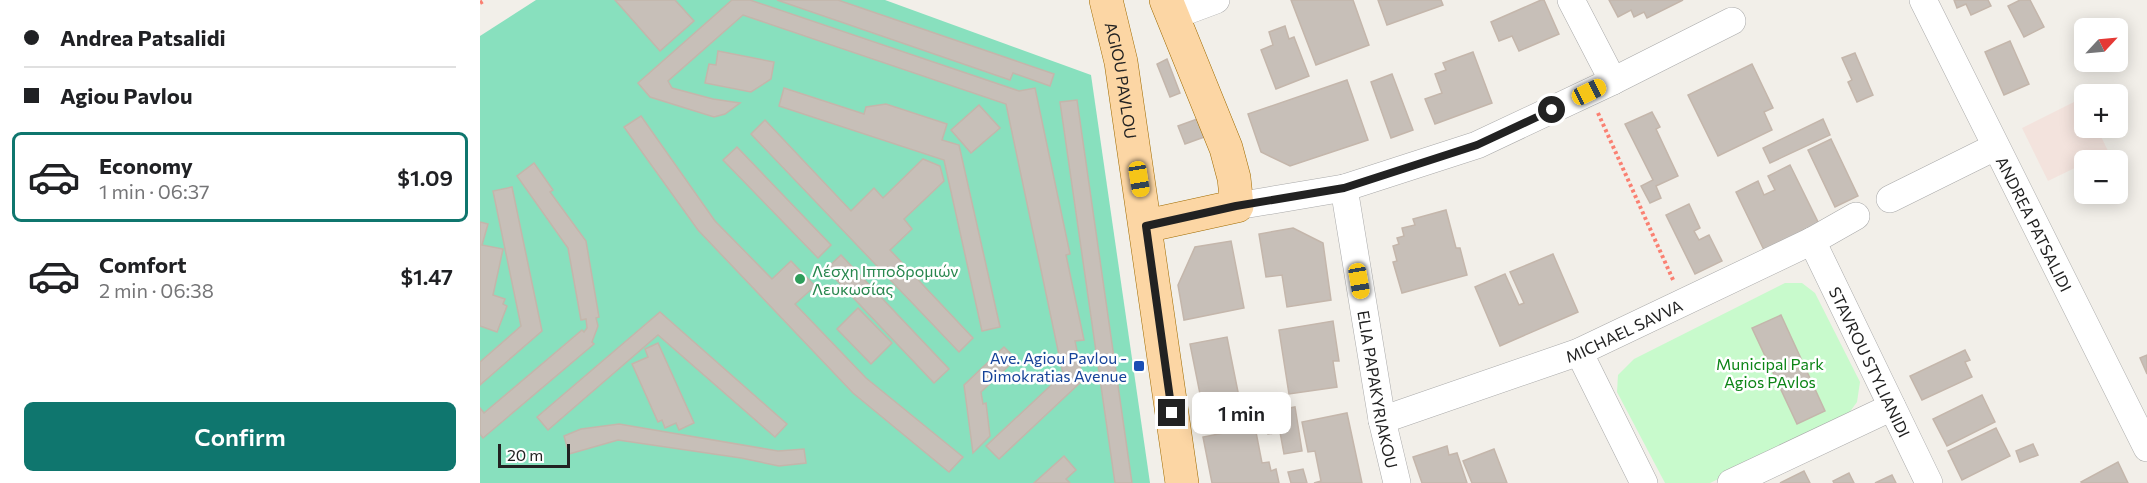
<!DOCTYPE html>
<meta charset="utf-8">
<style>
:root{--surface:#fff;--page:#f6f6f6;--text:#202124;--muted:#757577;--line:#e0e0e0;--accent:#0f766e}
body{margin:0;font-family:Commissioner,sans-serif;background:var(--page);color:var(--text);height:100vh;display:flex;flex-direction:column;font-size:22px;white-space:nowrap}
*{box-sizing:border-box;margin:0}
p{font-size:20px;color:var(--muted)}
.icon{flex:none;width:33px;height:33px;fill:none;stroke:currentColor;stroke-width:2;stroke-linecap:round;stroke-linejoin:round}
.map{position:relative;flex:1;overflow:hidden}
.side{display:flex;flex-direction:column;background:var(--surface);width:480px}
.side>*{flex:none}
.banner{display:grid;align-content:center;height:132px;padding:0 24px;background:var(--surface)}
.needle{width:39px;rotate:64deg}
.tools{position:absolute;left:1594px;top:18px;display:grid;gap:12px}
.tools a{display:grid;place-items:center;width:54px;height:54px;border-radius:9px;background:var(--surface);box-shadow:0 3px 15px #0003;font-size:30px}
.scale{position:absolute;left:18px;bottom:15px;width:72px;box-sizing:border-box;padding-left:6px;border:3px solid #222;border-top:0;font-size:16px;line-height:21px;white-space:nowrap;color:#222;-webkit-text-stroke:4px #fff;paint-order:stroke}
.end{position:absolute;width:27px;height:27px;margin:-14px;border:8px solid #222;background:#fff;box-shadow:0 0 0 3px #fff}
.from{border-radius:50%}
.bubble{position:absolute;height:42px;border-radius:9px;background:var(--surface);box-shadow:0 3px 15px #0003;font-size:20px;font-weight:600;line-height:42px;text-align:center}
.car{position:absolute;width:18px;height:36px;margin:-18px -9px;border-radius:8px;box-shadow:0 0 4px 2px #0007;background:linear-gradient(#f5c518 24%,#345 0 40%,#f5c518 0 76%,#345 0 86%,#f5c518 0)}
.banner b{display:flex;align-items:center;gap:21px;height:57px;font-size:22px}
.banner b+b{border-top:2px solid var(--line)}
.banner i{width:15px;height:15px;background:var(--text)}
ul{padding:0;list-style:none}
li{display:flex;align-items:center;gap:18px;height:90px;margin:0 12px 9px;padding:0 12px;border:3px solid transparent;border-radius:9px}
li div{flex:1}
li b{display:block;font-size:22px}
li em{font-style:normal;font-weight:600}
li.current{border-color:var(--accent)}
li>.icon{width:54px;height:54px;stroke-width:1.5}
.action{display:flex;gap:12px;margin-top:auto;padding:12px 24px}
.action a{flex:1;height:69px;border-radius:9px;background:var(--accent);color:#fff;font-size:24px;font-weight:600;line-height:69px;text-align:center}
main{display:flex;flex:1;min-height:0}
.map>svg:first-child{display:block}
</style>
<main>
<section class="side">
<div class="banner">
<b><i class="from"></i>Andrea Patsalidi</b>
<b><i></i>Agiou Pavlou</b>
</div>
<ul>
<li class="current"><svg class="icon" aria-label="car" viewBox="0 0 24 24"><path d="M5 17H2v-5l4-1 3-4h7l3 4 3 1v5h-3M9 17h6M6 11h13"/><circle cx="7" cy="17" r="2"/><circle cx="17" cy="17" r="2"/></svg><div><b>Economy</b><p>1 min · 06:37</p></div><em>$1.09</em></li>
<li><svg class="icon" aria-label="car" viewBox="0 0 24 24"><path d="M5 17H2v-5l4-1 3-4h7l3 4 3 1v5h-3M9 17h6M6 11h13"/><circle cx="7" cy="17" r="2"/><circle cx="17" cy="17" r="2"/></svg><div><b>Comfort</b><p>2 min · 06:38</p></div><em>$1.47</em></li>
</ul>
<div class="action"><a>Confirm</a></div>
</section>
<div class="map">
<svg width="1667" height="483" viewBox="0 0 1667 483">
<rect width="100%" height="100%" fill="#f2efe9"/>
<path fill="#f3e3dd" d="M1602 98 1605 105V128H1617L1628 151 1609 160H1605V163L1568 181 1542 128Z"/>
<path fill="#c8facc" d="M1305 283H1322L1335 293 1380 382 1377 402 1366 417 1230 483H1185L1137 392 1138 375 1154 359Z"/>
<path fill="#88e0be" d="M56 0H405L611 75 670 483H0V36Z"/>
<g fill="#c7bfb8" stroke="#c4b6ab" stroke-width="1.5">
<path d="M135 0H195L214 21 180 51Z"/>
<path d="M252 0H270L539 91 555 88 590 254 586 255 604 340 595 341 603 380 519 459 506 446 583 374 526 104 263 15 188 81 192 88 233 99 260 103 245 114 234 117 170 97 158 83Z"/>
<path d="M297 0H358L574 74 570 86 533 73 530 80Z"/>
<path d="M811 0H873L889 45 836 65Z"/>
<path d="M898 0H961L963 5 907 25Z"/>
<path d="M1061 0H1064L1079 34 1039 51 1032 36 1019 41 1011 22Z"/>
<path d="M1129 0H1203L1167 18 1164 12 1154 17 1151 10 1138 17Z"/>
<path d="M1474 0H1508L1511 6 1491 15 1486 4 1477 8Z"/>
<path d="M1540 0H1550L1564 27 1544 37 1528 6Z"/>
<path d="M805 26 809 39 814 37 829 76 796 89 781 50 793 45 789 32Z"/>
<path d="M1530 41 1549 84 1524 95 1505 52Z"/>
<path d="M238 51 294 62 291 79 271 92 225 83 229 64 236 65Z"/>
<path d="M993 52 1012 103 955 124 945 99 962 93 955 74 966 70 963 63Z"/>
<path d="M1375 53 1393 95 1377 102 1368 82 1372 80 1362 58Z"/>
<path d="M687 59 700 93 690 97 677 64Z"/>
<path d="M1272 64 1293 108 1284 112 1292 130 1238 156 1208 95Z"/>
<path d="M912 74 933 130 911 138 891 82Z"/>
<path d="M867 80 888 140 810 166 781 152 768 114Z"/>
<path d="M304 88 384 114 386 107 406 104 467 124 462 140 479 145 520 327 502 331 464 160 299 106Z"/>
<path d="M597 100 652 483H635L580 102Z"/>
<path d="M499 105 520 128 491 153 471 130Z"/>
<path d="M1172 112 1180 127 1176 129 1198 176 1176 186 1181 198 1170 203 1161 186 1173 180 1145 124Z"/>
<path d="M161 116 235 221 292 279 311 261 335 286 315 304 386 378 483 457 469 472 373 393 218 230 144 127Z"/>
<path d="M720 118 727 136 705 144 698 126Z"/>
<path d="M1343 119 1350 135 1290 163 1283 148Z"/>
<path d="M285 120 371 211 394 188 403 198 443 159 460 166 464 181 424 219 432 229 410 250 493 338 479 352 271 134Z"/>
<path d="M1351 139 1378 196 1355 207 1328 150Z"/>
<path d="M257 147 351 245 338 258 243 160Z"/>
<path d="M54 163 73 190 70 192 106 241 119 317 116 318 118 326 112 342 114 344 3 438 0 434V408L4 413 102 330 104 332 107 328 106 319 101 320 88 248 37 176Z"/>
<path d="M1310 165 1339 224 1284 250 1256 192 1278 181 1284 195 1295 190 1288 176Z"/>
<path d="M32 187 62 331 0 385V362L41 326 13 191Z"/>
<path d="M1209 204 1220 228 1214 231 1219 240 1229 235 1242 261 1215 274 1186 215Z"/>
<path d="M966 210 976 248H980L987 275 922 293 913 262 917 261 913 246 919 244 917 238 924 236 922 228 935 225 933 219Z"/>
<path d="M0 222 8 224 2 245 23 249 13 295 25 299 23 304 27 306 17 332 0 326Z"/>
<path d="M813 228 843 243 851 300 807 307 802 275 786 277 779 234Z"/>
<path d="M751 241 764 308 704 320 698 285 715 247Z"/>
<path d="M1073 254 1098 312 1020 346 995 287 1025 274 1039 305 1044 303 1030 272Z"/>
<path d="M361 255 469 369 454 383 346 269Z"/>
<path d="M378 308 412 343 391 364 357 329Z"/>
<path d="M180 312 307 424 295 437 178 335 68 430 57 417Z"/>
<path d="M1301 315 1345 411 1317 424 1272 328Z"/>
<path d="M853 321 859 361H853L857 387 809 394 799 330Z"/>
<path d="M747 337 761 407 724 414 710 344Z"/>
<path d="M178 343 214 423 199 430 196 423 185 428 182 420 178 422 152 364 168 357 165 349Z"/>
<path d="M524 347 536 359 501 392 503 404 506 403 510 436 493 453 484 385Z"/>
<path d="M1485 350 1490 360 1485 362 1492 377 1442 400 1430 376Z"/>
<path d="M1667 355V374L1660 358Z"/>
<path d="M1502 395 1515 422 1467 446 1453 419Z"/>
<path d="M815 407 822 451 804 454 800 432 788 434 784 413Z"/>
<path d="M867 413 882 483H834L841 481 835 451 828 452 822 422Z"/>
<path d="M139 424 298 451 324 449 326 463 299 466 261 458 138 440 89 454 84 436 101 429Z"/>
<path d="M775 427 782 463 789 462 791 471 796 469 799 483H732L723 437Z"/>
<path d="M1516 428 1530 456 1482 480 1468 451Z"/>
<path d="M1553 444 1558 455 1540 462 1536 451Z"/>
<path d="M967 446 969 455 977 453 987 483H942L933 457Z"/>
<path d="M1014 449 1027 483H992L983 461Z"/>
<path d="M584 456 596 470 586 479 590 483H554Z"/>
<path d="M1638 462 1648 483H1602L1601 482Z"/>
<path d="M823 469 827 483H811L808 472Z"/>
<path d="M1324 471 1330 483H1300Z"/>
<path d="M1369 473 1374 483H1354L1353 481Z"/>
<path d="M1412 475 1416 483H1395Z"/>
</g>
<g fill="none" stroke-linecap="round" stroke-linejoin="round">
<g stroke="#a9a9a9" stroke-width="28">
<g id="minor">
<path d="M1091 0 1133 81"/>
<path id="s1" d="M1443 0 1667 448"/>
<path d="M693 16 736 0"/>
<path id="s2" d="M864 188 902 420 917 483"/>
<path d="M1410 199 1515 147"/>
<path d="M757 206 864 188 997 145 1133 81 1252 21"/>
<path id="s3" d="M1332 241 1449 483"/>
<path d="M1099 352 1164 483"/>
<path id="s4" d="M902 420 1099 352 1332 241 1376 216"/>
<path d="M1251 483 1412 407"/>
</g>
</g>
<g stroke="#a06b00" stroke-width="34">
<g id="major">
<path id="s5" d="M626 0 641 62 702 483"/>
<path d="M666 226 757 206 754 178 746 148 686 0"/>
</g>
</g>
<g stroke="#fa8072" stroke-width="4" stroke-dasharray="3 3" stroke-linecap="butt">
<path d="M0 3 5 0"/>
<path d="M1118 113 1194 282"/>
</g>
<use href="#minor" stroke="#fff" stroke-width="27"/>
<use href="#major" stroke="#fcd6a4" stroke-width="33"/>
</g>
<g fill="none" stroke-linecap="round" stroke-linejoin="round">
<path stroke="#222" stroke-width="8" d="M692 413 666 226 756 206 864 188 997 145 1072 110"/>
</g>
<circle fill="#2e9e5b" stroke="#fff" stroke-width="2" cx="320" cy="279" r="6"/>
<rect fill="#1a4fb4" stroke="#fff" stroke-width="2" x="653" y="360" width="12" height="12" rx="3"/>
<g text-anchor="middle" dominant-baseline="central" stroke-width="5" stroke-linejoin="round" paint-order="stroke">
<g font-size="16" fill="#222" stroke="#fff">
<text stroke="none"><textPath href="#s5" startOffset="82">AGIOU PAVLOU</textPath></text>
<text stroke="none"><textPath href="#s1" startOffset="250">ANDREA PATSALIDI</textPath></text>
<text stroke="none"><textPath href="#s4" startOffset="258">MICHAEL SAVVA</textPath></text>
<text stroke="none"><textPath href="#s3" startOffset="134">STAVROU STYLIANIDI</textPath></text>
<text stroke="none"><textPath href="#s2" startOffset="204">ELIA PAPAKYRIAKOU</textPath></text>
</g>
<g font-size="16" fill="#27864d" stroke="#fff" text-anchor="start">
<text x="332" y="270">Λέσχη Ιπποδρομιών<tspan x="332" dy="18">Λευκωσίας</tspan></text>
</g>
<g font-size="16" fill="#164399" stroke="#fff" text-anchor="end">
<text x="647" y="357">Ave. Agiou Pavlou -<tspan x="647" dy="18">Dimokratias Avenue</tspan></text>
</g>
<g font-size="16" fill="#0c8416" stroke="#fff">
<text x="1290" y="363">Municipal Park<tspan x="1290" dy="18">Agios PAvlos</tspan></text>
</g>
</g>
</svg>
<div class="tools">
<a><svg class="needle" viewBox="-14 -14 28 28"><path d="M0-13l5 13h-10z" fill="#e53935"/><path d="M0 13l5-13h-10z" fill="#757577"/></svg></a>
<a>+</a>
<a>−</a>
</div>
<div class="scale">20 m</div>
<i class="end from" style="left:1072px;top:110px"></i>
<i class="end" style="left:692px;top:413px"></i>
<div class="bubble" style="left:712px;top:392px;width:99px">1 min</div>
<i class="car" style="left:1109px;top:92px;rotate:64deg"></i>
<i class="car" style="left:659px;top:179px;rotate:171deg"></i>
<i class="car" style="left:879px;top:281px;rotate:170deg"></i>
</div>
</main>
